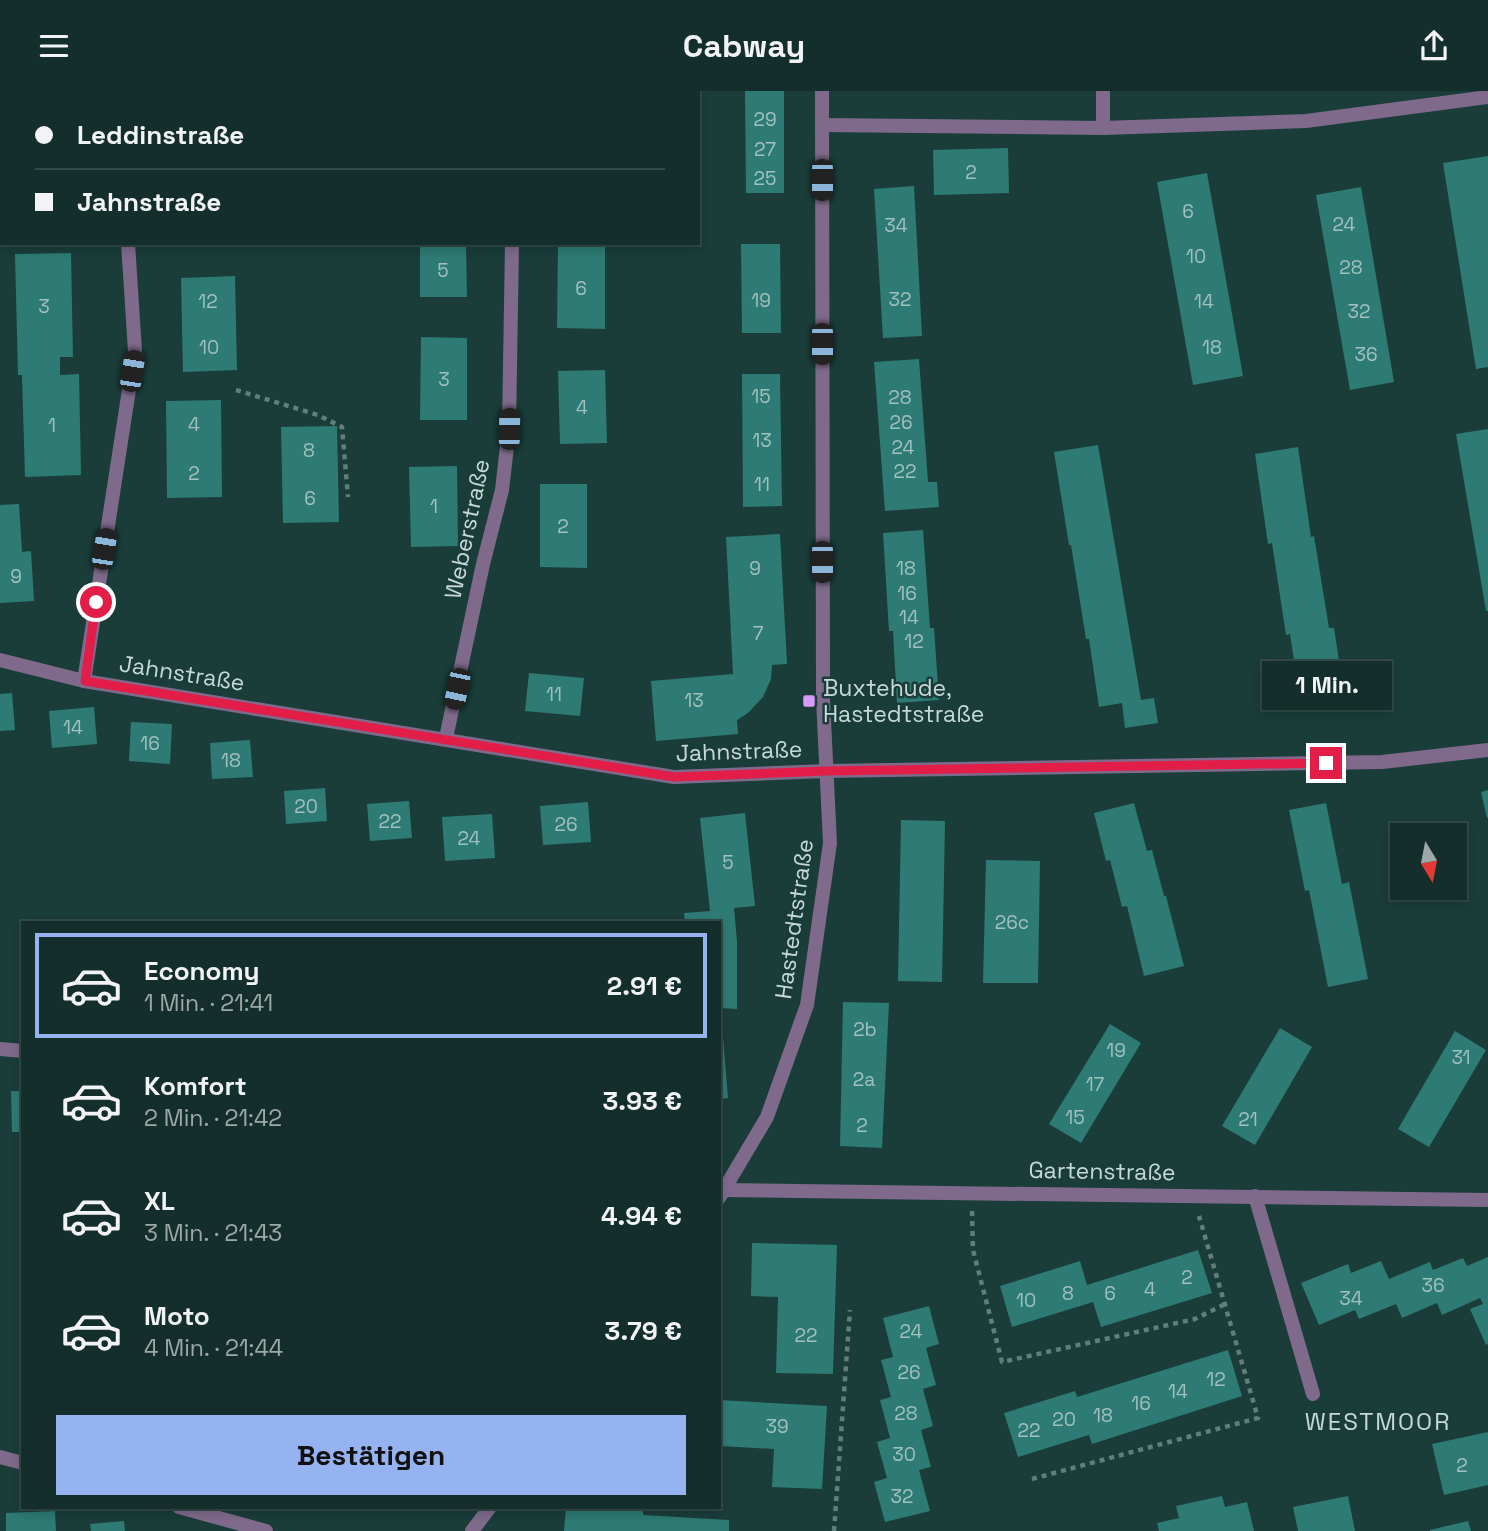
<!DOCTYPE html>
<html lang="de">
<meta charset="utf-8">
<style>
:root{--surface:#142e2c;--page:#1d3634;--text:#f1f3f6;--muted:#9da8a9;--line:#334a48;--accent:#95b2f1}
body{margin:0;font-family:"Space Grotesk",sans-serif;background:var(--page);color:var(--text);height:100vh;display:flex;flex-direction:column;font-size:26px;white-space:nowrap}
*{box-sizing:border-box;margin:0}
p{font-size:23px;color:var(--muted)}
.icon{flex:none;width:38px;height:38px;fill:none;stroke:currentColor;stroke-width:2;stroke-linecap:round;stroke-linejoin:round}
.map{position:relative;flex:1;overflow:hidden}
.sheet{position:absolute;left:21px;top:830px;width:700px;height:588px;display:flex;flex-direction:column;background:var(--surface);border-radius:0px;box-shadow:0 4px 10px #0003,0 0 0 2px var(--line)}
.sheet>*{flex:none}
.banner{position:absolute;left:0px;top:0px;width:700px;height:154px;box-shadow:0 4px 10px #0003,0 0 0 2px var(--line);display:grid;align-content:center;height:154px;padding:0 35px;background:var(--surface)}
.needle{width:46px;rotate:170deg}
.buttons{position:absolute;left:1390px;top:732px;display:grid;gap:14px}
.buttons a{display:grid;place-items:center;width:77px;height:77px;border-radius:0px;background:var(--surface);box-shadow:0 4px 10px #0003,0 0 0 2px var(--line);font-size:35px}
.end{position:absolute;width:32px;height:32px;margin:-16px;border:9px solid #e11d48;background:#fff;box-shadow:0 0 0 4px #fff}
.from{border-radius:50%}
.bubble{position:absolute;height:49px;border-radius:0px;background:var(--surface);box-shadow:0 4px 10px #0003,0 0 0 2px var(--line);font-size:23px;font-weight:800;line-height:49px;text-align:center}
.car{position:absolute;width:21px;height:42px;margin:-21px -10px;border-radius:9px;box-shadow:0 0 5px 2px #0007;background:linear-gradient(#222 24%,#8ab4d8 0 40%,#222 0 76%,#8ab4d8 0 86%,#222 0)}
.banner b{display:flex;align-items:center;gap:24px;height:66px;font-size:26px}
.banner b+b{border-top:2px solid var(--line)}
.banner i{width:18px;height:18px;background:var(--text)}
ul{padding:12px 0 0;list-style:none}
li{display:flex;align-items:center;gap:21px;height:105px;margin:0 14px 10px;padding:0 21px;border:4px solid transparent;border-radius:0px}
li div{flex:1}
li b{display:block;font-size:26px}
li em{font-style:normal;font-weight:800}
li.selected{border-color:var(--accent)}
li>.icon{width:63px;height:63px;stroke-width:1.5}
.primary-button{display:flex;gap:14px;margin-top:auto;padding:14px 35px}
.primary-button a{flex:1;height:80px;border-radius:0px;background:var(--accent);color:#111;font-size:28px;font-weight:800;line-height:80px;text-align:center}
header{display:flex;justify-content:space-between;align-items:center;height:91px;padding:0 35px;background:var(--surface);font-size:32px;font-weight:800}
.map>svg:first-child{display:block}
</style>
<header><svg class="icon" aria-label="menu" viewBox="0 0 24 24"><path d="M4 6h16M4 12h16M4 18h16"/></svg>Cabway<svg class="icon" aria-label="share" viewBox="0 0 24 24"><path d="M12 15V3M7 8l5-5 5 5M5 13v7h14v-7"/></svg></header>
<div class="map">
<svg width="1488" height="1440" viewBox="0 0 1488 1440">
<rect width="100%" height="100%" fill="#1a3d3a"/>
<g fill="#2e7a74">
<path d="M745 0H784V102H746Z"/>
<path d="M1008 57 1009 102 934 104 933 59Z"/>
<path d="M1488 65V276L1476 278 1443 72Z"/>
<path d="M1207 82 1243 285 1193 294 1157 91Z"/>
<path d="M914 95 922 245 883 247 874 98Z"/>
<path d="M1361 96 1394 291 1350 299 1316 104Z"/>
<path d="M420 152H466L467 206H420Z"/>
<path d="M741 153H780L781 242H742Z"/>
<path d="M558 155 605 156V238L557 237Z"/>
<path d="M71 162 73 266H60V284L79 283 81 384 25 386 22 284H18L15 163Z"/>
<path d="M235 185 237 279 183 281 181 187Z"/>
<path d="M421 246 467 247V329H420Z"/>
<path d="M919 268 928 391H937L939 416 885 420 874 271Z"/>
<path d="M605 279 607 352 560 353 558 280Z"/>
<path d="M742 283H780L782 415 743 416Z"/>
<path d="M221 309 222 406 167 407 166 310Z"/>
<path d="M337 335 339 431 283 432 281 336Z"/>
<path d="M1488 338V520H1486L1456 343Z"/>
<path d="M1098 354 1141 609 1154 607 1158 632 1125 637 1122 612 1099 616 1089 548H1086L1071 454H1069L1054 361Z"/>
<path d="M1298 356 1311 446 1314 445 1329 537H1334L1345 608 1301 615 1290 543 1286 544 1272 452 1268 453 1255 363Z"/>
<path d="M457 375 458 455 411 456 409 376Z"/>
<path d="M540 393H587V477L540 476Z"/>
<path d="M19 413 22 461 31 460 34 510 0 512V414Z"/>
<path d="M923 439 930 537H934L939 609 897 612 893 540H889L883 442Z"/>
<path d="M780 443 787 573 772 574 771 588 763 606 748 622 737 629 738 643 656 650 651 590 733 583 726 446Z"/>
<path d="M529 582 584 587 580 625 525 620Z"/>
<path d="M12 602 15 639 0 640V603Z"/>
<path d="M94 616 97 653 52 657 49 620Z"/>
<path d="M131 631 172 633 170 673 129 670Z"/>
<path d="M250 649 253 686 212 688 210 652Z"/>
<path d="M325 697 327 730 286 733 284 700Z"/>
<path d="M1488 699V727H1487L1481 701Z"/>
<path d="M409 710 412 747 370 750 367 713Z"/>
<path d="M588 711 591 751 543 754 540 715Z"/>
<path d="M1134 712 1147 760 1152 759 1164 805H1166L1184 875 1144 885 1127 815 1122 816 1110 769 1106 770 1094 722Z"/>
<path d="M1326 712 1342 793 1349 791 1368 888 1328 896 1309 799 1305 800 1289 719Z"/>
<path d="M745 722 755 815 734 817 737 850V918L719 917V831H685L684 822 710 820 700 727Z"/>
<path d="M492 723 495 767 445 770 442 726Z"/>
<path d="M901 729 945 730 942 891 898 890Z"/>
<path d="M986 769 1040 770 1038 892H983Z"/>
<path d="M843 911 889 912 882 1057 840 1055Z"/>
<path d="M719 921H721L728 1007 719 1008Z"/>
<path d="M1110 933 1141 952 1081 1052 1049 1033Z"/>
<path d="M1280 937 1312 956 1255 1054 1222 1035Z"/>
<path d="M1455 940 1486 959 1429 1056 1398 1038Z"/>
<path d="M11 1000H23V1041H12Z"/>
<path d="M752 1152 837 1154 833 1283 776 1282 778 1206 751 1205Z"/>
<path d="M1198 1159 1212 1202 1101 1236 1093 1211 1012 1236 1000 1195 1080 1170 1087 1194Z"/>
<path d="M1488 1166V1253L1486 1254 1470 1218 1483 1213 1480 1207 1442 1224 1437 1212 1402 1227 1396 1213 1359 1228 1355 1219 1319 1234 1301 1192 1348 1173 1351 1182 1381 1170 1389 1188 1430 1171 1433 1179 1463 1167 1467 1175Z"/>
<path d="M929 1215 939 1253 926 1257 936 1294 923 1298 933 1335 921 1339 931 1376 919 1379 930 1420 885 1431 874 1391 887 1387 877 1351 890 1347 880 1309 891 1306 881 1269 893 1266 883 1227Z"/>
<path d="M1228 1259 1242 1305 1092 1353 1089 1344 1018 1366 1004 1322 1075 1300 1077 1306Z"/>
<path d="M719 1309 827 1315 822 1398 772 1396 774 1358 719 1355Z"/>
<path d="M1488 1341V1394L1444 1404 1432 1353Z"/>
<path d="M1222 1405 1225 1416 1247 1411 1254 1440H1159L1157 1432 1179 1427 1176 1415Z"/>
<path d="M1348 1405 1355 1440H1298L1293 1416Z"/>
<path d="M566 1416H643V1424L729 1429V1440H564Z"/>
<path d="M55 1420 56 1440H6V1422Z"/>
<path d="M124 1430 125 1440H91L90 1433Z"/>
<path d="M1468 1430 1471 1440H1430V1439Z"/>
</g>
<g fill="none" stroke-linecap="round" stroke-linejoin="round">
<g stroke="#617e7b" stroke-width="4.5" stroke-dasharray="5 5" stroke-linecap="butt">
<path d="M236 299 318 324 342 336 348 406"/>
<path d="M972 1120 973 1159 1002 1271 1195 1228 1223 1214"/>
<path d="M1032 1388 1258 1327 1199 1125"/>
<path d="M834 1440 850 1219"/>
</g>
<path stroke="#7f6a8b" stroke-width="14" d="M1255 1105 1313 1303"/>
<g stroke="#7f6a8b" stroke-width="14">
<path d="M118 0V2"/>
<path d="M494 0V2"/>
<path d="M1103 0V37"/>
<path d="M822 34 1103 37 1306 30 1488 6"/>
<path d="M0 569 84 590 674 686 826 680 1382 671 1488 659"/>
<path d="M84 590 135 260 128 152"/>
<path d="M446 647 483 473 502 399 509 338 512 152"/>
<path d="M0 958 23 960"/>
<path d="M719 1099 1488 1109"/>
<path d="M719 1107 767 1026 807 914 830 752 823 608 822 0"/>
<path d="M0 1366 23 1372"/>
<path d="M179 1416 266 1440"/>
<path d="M472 1440 490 1416"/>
</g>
</g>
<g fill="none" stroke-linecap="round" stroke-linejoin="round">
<path stroke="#e11d48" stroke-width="9" d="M96 511 85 590 674 686 826 680 1326 672"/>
</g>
<rect fill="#d89af8" stroke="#1a3d3a" stroke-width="2.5" x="802" y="603" width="14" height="14" rx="3.5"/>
<g text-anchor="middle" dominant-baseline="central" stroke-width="5" stroke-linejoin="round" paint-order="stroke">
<g font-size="19" fill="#a0c1be">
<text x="765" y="28">29</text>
<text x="765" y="58">27</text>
<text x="971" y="81">2</text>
<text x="765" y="87">25</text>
<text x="1188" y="120">6</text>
<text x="1344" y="133">24</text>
<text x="896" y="134">34</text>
<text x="1196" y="165">10</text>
<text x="1351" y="176">28</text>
<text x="443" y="179">5</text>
<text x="581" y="197">6</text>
<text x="900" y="208">32</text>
<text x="761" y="209">19</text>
<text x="208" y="210">12</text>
<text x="1204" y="210">14</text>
<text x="44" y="215">3</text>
<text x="1359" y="220">32</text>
<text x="209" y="256">10</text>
<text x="1212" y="256">18</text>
<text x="1366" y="263">36</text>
<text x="444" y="288">3</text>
<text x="761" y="305">15</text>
<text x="900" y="306">28</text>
<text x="582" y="316">4</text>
<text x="901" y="331">26</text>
<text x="194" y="333">4</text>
<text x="52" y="334">1</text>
<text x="762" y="349">13</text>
<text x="903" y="356">24</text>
<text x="309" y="359">8</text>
<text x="905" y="380">22</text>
<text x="194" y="382">2</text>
<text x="762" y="393">11</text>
<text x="310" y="407">6</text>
<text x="434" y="415">1</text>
<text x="563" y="435">2</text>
<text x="755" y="477">9</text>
<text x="906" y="477">18</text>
<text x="16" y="485">9</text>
<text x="907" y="502">16</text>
<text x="909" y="526">14</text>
<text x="758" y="542">7</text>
<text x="914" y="550">12</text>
<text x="554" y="603">11</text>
<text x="694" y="609">13</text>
<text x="73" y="636">14</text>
<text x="150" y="652">16</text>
<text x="231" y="669">18</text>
<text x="306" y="715">20</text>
<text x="390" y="730">22</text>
<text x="566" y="733">26</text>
<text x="469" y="747">24</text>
<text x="728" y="771">5</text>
<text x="1012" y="831">26c</text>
<text x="865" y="938">2b</text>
<text x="1116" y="959">19</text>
<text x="1461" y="966">31</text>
<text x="864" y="988">2a</text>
<text x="1095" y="993">17</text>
<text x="1075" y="1026">15</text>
<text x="1248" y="1028">21</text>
<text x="862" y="1034">2</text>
<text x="1187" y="1186">2</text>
<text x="1433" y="1194">36</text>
<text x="1150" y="1198">4</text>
<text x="1068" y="1202">8</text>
<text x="1110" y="1202">6</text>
<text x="1351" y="1207">34</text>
<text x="1026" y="1209">10</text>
<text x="911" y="1240">24</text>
<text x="806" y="1244">22</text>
<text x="909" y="1281">26</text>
<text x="1216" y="1288">12</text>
<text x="1178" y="1300">14</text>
<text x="1141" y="1312">16</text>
<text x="906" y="1322">28</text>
<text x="1103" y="1324">18</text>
<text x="1064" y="1328">20</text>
<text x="777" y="1335">39</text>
<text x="1029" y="1339">22</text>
<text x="904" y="1363">30</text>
<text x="1462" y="1374">2</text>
<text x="902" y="1405">32</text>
</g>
<g font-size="23" fill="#c6d9d7" stroke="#1a3d3a">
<text transform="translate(467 438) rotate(-78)">Weberstraße</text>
<text transform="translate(182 582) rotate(9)">Jahnstraße</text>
<text transform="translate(739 660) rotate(-2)">Jahnstraße</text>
<text transform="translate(794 828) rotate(-82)">Hastedtstraße</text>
<text transform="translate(1102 1080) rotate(1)">Gartenstraße</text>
</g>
<g font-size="23" fill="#c6d9d7" stroke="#1a3d3a" text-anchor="start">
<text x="823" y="597">Buxtehude,<tspan x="823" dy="26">Hastedtstraße</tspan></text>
</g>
<g font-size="24" letter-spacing="2" fill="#c6d9d7" stroke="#1a3d3a">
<text x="1378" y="1330">WESTMOOR</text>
</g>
</g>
</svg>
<div class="buttons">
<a><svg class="needle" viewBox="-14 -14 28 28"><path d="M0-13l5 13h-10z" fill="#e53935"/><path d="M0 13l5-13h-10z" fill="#9da8a9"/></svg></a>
</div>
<i class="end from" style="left:96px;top:511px"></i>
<i class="end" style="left:1326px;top:672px"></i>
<div class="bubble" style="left:1262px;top:570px;width:130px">1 Min.</div>
<i class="car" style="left:822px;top:89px;rotate:180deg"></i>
<i class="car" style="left:822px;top:253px;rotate:180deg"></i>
<i class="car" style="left:132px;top:280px;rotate:9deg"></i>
<i class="car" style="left:509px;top:338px;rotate:1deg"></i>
<i class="car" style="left:104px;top:458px;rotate:9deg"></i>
<i class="car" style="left:822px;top:471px;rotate:180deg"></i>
<i class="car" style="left:457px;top:598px;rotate:192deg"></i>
<div class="banner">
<b><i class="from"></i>Leddinstraße</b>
<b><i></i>Jahnstraße</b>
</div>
<section class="sheet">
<ul>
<li class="selected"><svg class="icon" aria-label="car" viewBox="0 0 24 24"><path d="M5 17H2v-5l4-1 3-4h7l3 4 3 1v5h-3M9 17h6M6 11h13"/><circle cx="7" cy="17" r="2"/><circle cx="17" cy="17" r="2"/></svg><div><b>Economy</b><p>1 Min. · 21:41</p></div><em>2.91 €</em></li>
<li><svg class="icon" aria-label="car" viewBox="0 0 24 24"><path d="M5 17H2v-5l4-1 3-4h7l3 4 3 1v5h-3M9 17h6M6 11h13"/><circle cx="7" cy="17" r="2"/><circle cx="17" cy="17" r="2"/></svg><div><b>Komfort</b><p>2 Min. · 21:42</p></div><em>3.93 €</em></li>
<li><svg class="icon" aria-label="car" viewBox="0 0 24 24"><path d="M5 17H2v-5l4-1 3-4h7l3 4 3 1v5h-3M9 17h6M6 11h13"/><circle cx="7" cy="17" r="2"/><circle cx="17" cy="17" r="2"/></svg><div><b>XL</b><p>3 Min. · 21:43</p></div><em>4.94 €</em></li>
<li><svg class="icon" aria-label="car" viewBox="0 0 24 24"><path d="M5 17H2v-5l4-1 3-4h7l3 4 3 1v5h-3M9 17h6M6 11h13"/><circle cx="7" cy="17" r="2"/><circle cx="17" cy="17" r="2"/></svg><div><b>Moto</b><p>4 Min. · 21:44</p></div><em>3.79 €</em></li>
</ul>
<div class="primary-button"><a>Bestätigen</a></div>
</section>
</div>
